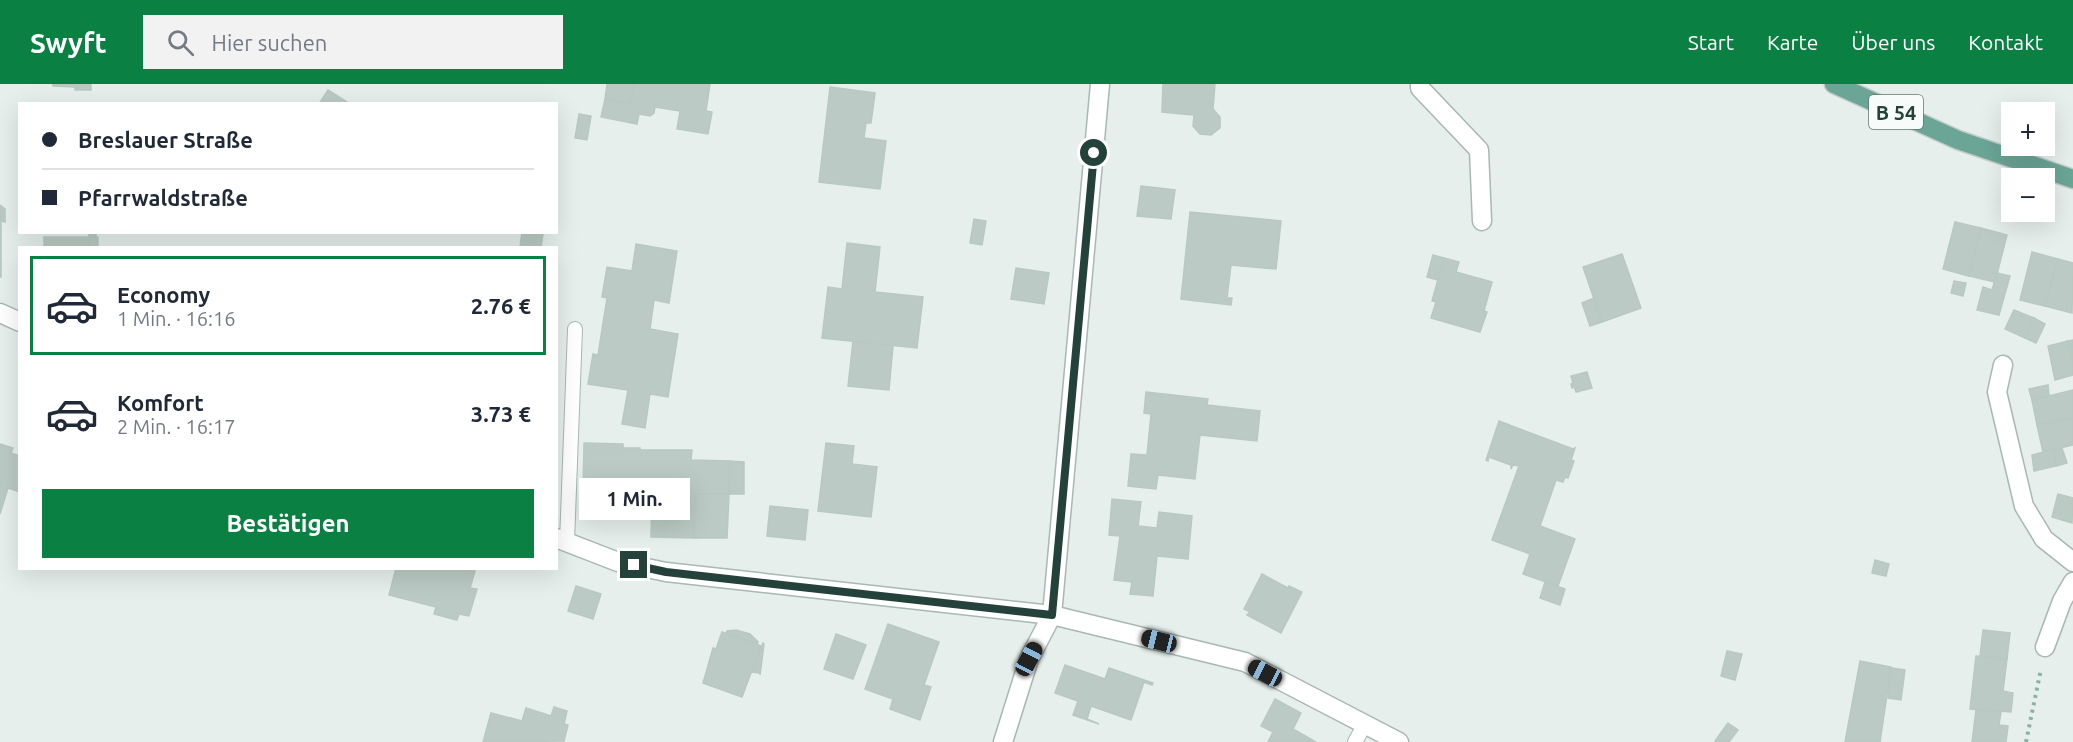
<!DOCTYPE html>
<html lang="de">
<meta charset="utf-8">
<style>
:root{--surface:#fff;--page:#f2f2f3;--text:#1f2937;--muted:#747a83;--line:#e0e1e3;--accent:#0b8043}
body{margin:0;font-family:Ubuntu,sans-serif;background:var(--page);color:var(--text);height:100vh;display:flex;flex-direction:column;font-size:22px;white-space:nowrap}
*{box-sizing:border-box;margin:0}
p{font-size:20px;color:var(--muted)}
.icon{flex:none;width:33px;height:33px;fill:none;stroke:currentColor;stroke-width:2;stroke-linecap:round;stroke-linejoin:round}
.map{position:relative;flex:1;overflow:hidden}
.sheet{position:absolute;left:18px;top:162px;width:540px;height:324px;display:flex;flex-direction:column;background:var(--surface);border-radius:0px;box-shadow:0 6px 24px #0002}
.sheet>*{flex:none}
.banner{position:absolute;left:18px;top:18px;width:540px;height:132px;border-radius:0px;box-shadow:0 6px 24px #0002;display:grid;align-content:center;height:132px;padding:0 24px;background:var(--surface)}
.controls{position:absolute;left:2001px;top:18px;display:grid;gap:12px}
.controls a{display:grid;place-items:center;width:54px;height:54px;border-radius:0px;background:var(--surface);box-shadow:0 6px 24px #0002;font-size:30px}
.end{position:absolute;width:27px;height:27px;margin:-14px;border:8px solid #24423a;background:#fff;box-shadow:0 0 0 3px #fff}
.from{border-radius:50%}
.bubble{position:absolute;height:42px;border-radius:0px;background:var(--surface);box-shadow:0 6px 24px #0002;font-size:20px;font-weight:600;line-height:42px;text-align:center}
.car{position:absolute;width:18px;height:36px;margin:-18px -9px;border-radius:8px;box-shadow:0 0 4px 2px #0007;background:linear-gradient(#222 24%,#8ab4d8 0 40%,#222 0 76%,#8ab4d8 0 86%,#222 0)}
.banner b{display:flex;align-items:center;gap:21px;height:57px;font-size:22px}
.banner b+b{border-top:2px solid var(--line)}
.banner i{width:15px;height:15px;background:var(--text)}
ul{padding:10px 0 0;list-style:none}
li{display:flex;align-items:center;gap:18px;height:99px;margin:0 12px 9px;padding:0 12px;border:3px solid transparent;border-radius:0px}
li div{flex:1}
li b{display:block;font-size:22px}
li em{font-style:normal;font-weight:600}
li.selected{border-color:var(--accent)}
li>.icon{width:54px;height:54px;stroke-width:1.5}
.cta{display:flex;gap:12px;margin-top:auto;padding:12px 24px}
.cta a{flex:1;height:69px;border-radius:0px;background:var(--accent);color:#fff;font-size:24px;font-weight:600;line-height:69px;text-align:center}
header{display:flex;align-items:center;gap:36px;box-sizing:border-box;height:84px;padding:0 30px;background:var(--accent);color:#fff}
header strong{font-size:28px}
nav{display:flex;gap:33px;margin-inline-start:auto;font-size:21px}
.search{width:420px;height:54px;background:var(--page);display:flex;align-items:center;gap:15px;box-sizing:border-box;padding:0 21px;border-radius:0px;color:var(--muted);font-size:22px}
.map>svg:first-child{display:block}
</style>
<header>
<strong>Swyft</strong>
<div class="search"><svg class="icon" aria-label="search" viewBox="0 0 24 24"><circle cx="10" cy="10" r="6"/><path d="M15 15l6 6"/></svg>Hier suchen</div>
<nav><a>Start</a><a>Karte</a><a>Über uns</a><a>Kontakt</a></nav>
</header>
<div class="map">
<svg width="2073" height="658" viewBox="0 0 2073 658">
<rect width="100%" height="100%" fill="#e6efeb"/>
<g fill="#bbcac4" stroke="#b8c9c2" stroke-width="1.5">
<path d="M53 0H87L91 1V6H75V3L53 2Z"/>
<path d="M607 0H634L631 19 605 15Z"/>
<path d="M634 0H710L706 27 712 28 708 50 677 45 680 27 655 23 654 29 650 32 639 30 637 40 601 33 605 15 631 19Z"/>
<path d="M1163 0H1215L1213 25 1220 33V44L1211 51 1200 50 1193 42 1194 31 1162 28Z"/>
<path d="M830 3 875 9 871 39H866L864 54 886 57 880 105 819 98Z"/>
<path d="M328 6 350 20H319Z"/>
<path d="M579 30 591 32 587 56 575 54Z"/>
<path d="M1141 102 1175 106 1171 135 1137 132Z"/>
<path d="M0 121 5 125V138L1 137Z"/>
<path d="M1190 128 1281 137 1276 185 1231 181 1227 214H1232L1231 221 1181 215Z"/>
<path d="M0 134 1 135V193H0Z"/>
<path d="M974 135 986 137 982 161 970 159Z"/>
<path d="M1955 138 1981 144 1969 192 1943 185Z"/>
<path d="M1981 144 2007 151 1995 198 1969 192Z"/>
<rect x="89" y="148" width="7" height="5"/>
<path d="M522 148 543 150 541 164H520Z"/>
<rect x="44" y="153" width="45" height="11"/>
<path d="M98 153V164H89V154Z"/>
<path d="M847 159 880 163 875 208 923 213 917 264 822 254 828 203 842 205Z"/>
<path d="M636 160 677 167 669 219 654 216 650 245 678 250 668 313 650 310 645 344 622 340 628 306 588 300 593 270 598 271 607 214 602 213 607 183 632 187Z"/>
<path d="M2032 168 2058 175 2045 222 2020 216Z"/>
<path d="M1622 170 1641 224 1602 238 1583 183Z"/>
<path d="M1433 171 1444 174 1438 196 1427 193Z"/>
<path d="M1444 174 1459 178 1456 188 1492 198 1484 227 1487 228 1480 248 1431 234 1436 218 1432 217Z"/>
<path d="M2058 175 2073 179 2072 229 2045 222Z"/>
<path d="M1016 184 1049 189 1044 220 1011 215Z"/>
<path d="M1997 189 2010 192 1999 231 1977 226 1983 203 1992 206Z"/>
<path d="M1954 197 1966 199 1963 212 1951 209Z"/>
<path d="M1594 214 1602 238 1590 242 1582 219Z"/>
<path d="M2014 226 2034 234 2025 254 2005 245Z"/>
<path d="M2034 234 2045 240 2036 259 2025 254Z"/>
<path d="M2073 256V276L2068 257Z"/>
<path d="M853 257 893 262 889 306 848 302Z"/>
<path d="M2068 257 2073 276V291L2055 296 2048 262Z"/>
<path d="M1587 288 1592 304 1576 308 1574 303 1572 304 1571 300 1573 299 1571 292Z"/>
<path d="M2048 301 2049 311 2032 316 2029 305Z"/>
<path d="M2073 306V334L2037 341 2032 316Z"/>
<path d="M1146 308 1208 315 1207 321 1260 327 1257 357 1200 351 1195 395 1158 391 1156 405 1128 402 1131 370 1147 371 1151 330 1144 329Z"/>
<path d="M2073 334V361L2043 368 2037 341Z"/>
<path d="M1499 337 1573 365 1575 364 1571 376 1574 377 1568 394 1565 393 1563 398 1556 396 1540 442 1575 455 1558 502 1523 490 1530 470 1492 456 1519 382 1513 381 1511 385V381L1489 373 1488 377 1486 376Z"/>
<path d="M584 359 623 360V364H640V366H692L691 376 730 377 729 410H695L694 454 651 453 652 414H637L638 407 583 406Z"/>
<path d="M826 359 854 362 852 380 877 383 871 433 818 427Z"/>
<path d="M0 360 13 364 11 369 20 372V408L8 404 0 430Z"/>
<path d="M2062 364 2067 379 2056 382 2052 366Z"/>
<path d="M2052 366 2056 382 2034 387 2032 371Z"/>
<path d="M730 377 744 378V410H729Z"/>
<path d="M583 406H610V421L582 419Z"/>
<path d="M695 410H729L727 454H694Z"/>
<path d="M2058 410 2073 414 2072 439 2052 433Z"/>
<path d="M1112 415 1141 418 1138 442 1157 444 1159 428 1192 432 1188 475 1157 472 1153 512 1130 510 1132 498 1114 496 1120 452 1109 451Z"/>
<path d="M770 422 808 426 805 456 767 452Z"/>
<path d="M1875 476 1889 480 1886 492 1872 489Z"/>
<path d="M396 484H466L475 487 470 504 477 505 469 532 459 530 457 536 434 530 436 523 389 511Z"/>
<path d="M1262 490 1288 504 1289 502 1302 508 1281 549 1247 531 1250 528 1244 525Z"/>
<path d="M1545 498 1565 505 1560 521 1540 514Z"/>
<path d="M576 502 601 510 593 535 568 527Z"/>
<path d="M888 540 939 558 924 601 931 603 920 636 890 625 893 615 865 605Z"/>
<path d="M736 546 750 550 758 558 757 560 726 549 727 547Z"/>
<path d="M1983 546 2010 549 2007 575 1980 572Z"/>
<path d="M722 548 761 562 742 613 703 599 713 564 716 565Z"/>
<path d="M836 550 866 561 853 595 824 585Z"/>
<path d="M763 559 764 560 760 591V589L752 588Z"/>
<path d="M1727 567 1742 570 1735 596 1721 592Z"/>
<path d="M1976 572 2007 575 2003 607 2013 609 2011 628 1970 625Z"/>
<path d="M1860 577 1891 583 1880 658H1845Z"/>
<path d="M1065 581 1105 595 1109 584 1153 599 1152 601 1144 598 1131 636 1091 622 1087 635 1099 640 1073 631 1078 617 1055 609Z"/>
<path d="M1891 584 1905 586 1901 616 1888 614Z"/>
<path d="M1275 615 1301 629 1293 645 1316 658H1268L1273 648 1261 642Z"/>
<path d="M554 623 567 627 564 640 568 641 564 657 483 658 491 629 522 637 526 624 551 632Z"/>
<path d="M1976 626 2001 628 1999 641 2008 642 2006 658H1972Z"/>
<path d="M1728 639 1738 646 1729 658H1717L1715 657Z"/>
</g>
<g fill="none" stroke-linecap="round" stroke-linejoin="round">
<g stroke="#a8b8b2" stroke-width="16">
<g id="service">
<path d="M567 458 575 245"/>
<path d="M1355 658 1365 640"/>
</g>
</g>
<g stroke="#a8b8b2" stroke-width="21">
<g id="minor">
<path d="M1420 0V4L1479 66 1482 137"/>
<path d="M0 229 20 238"/>
<path d="M2003 281 1997 308 2024 422 2044 455 2073 478"/>
<path d="M556 454 618 478 666 488 1052 531 1245 578 1399 658"/>
<path d="M2045 563 2062 517 2073 498"/>
<path d="M1003 658 1029 575 1052 531 1100 0"/>
</g>
</g>
<g stroke="#c2cac8" stroke-width="21">
<path id="primary" d="M1834 0 1958 56 2073 95"/>
</g>
<path stroke="#86b3a5" stroke-width="4" stroke-dasharray="3 4.5" stroke-linecap="butt" d="M2026 658 2041 585"/>
<use href="#service" stroke="#fff" stroke-width="14"/>
<use href="#minor" stroke="#fff" stroke-width="18"/>
<use href="#primary" stroke="#6aa596" stroke-width="18"/>
</g>
<g fill="none" stroke-linecap="round" stroke-linejoin="round">
<path stroke="#24423a" stroke-width="8" d="M634 481 666 488 1052 531 1094 69"/>
</g>
<g text-anchor="middle" dominant-baseline="central" stroke-width="5" stroke-linejoin="round" paint-order="stroke">
<rect fill="#f7fbf9" stroke="#637a73" stroke-width="1.5" x="1869" y="11" width="54" height="34" rx="4.5"/>
<g font-size="20" font-weight="bold" fill="#24423a">
<text x="1896" y="28">B 54</text>
</g>
</g>
</svg>
<div class="controls">
<a>+</a>
<a>−</a>
</div>
<i class="end from" style="left:1094px;top:69px"></i>
<i class="end" style="left:634px;top:481px"></i>
<div class="bubble" style="left:579px;top:394px;width:111px">1 Min.</div>
<i class="car" style="left:1159px;top:557px;rotate:284deg"></i>
<i class="car" style="left:1029px;top:575px;rotate:28deg"></i>
<i class="car" style="left:1265px;top:589px;rotate:298deg"></i>
<div class="banner">
<b><i class="from"></i>Breslauer Straße</b>
<b><i></i>Pfarrwaldstraße</b>
</div>
<section class="sheet">
<ul>
<li class="selected"><svg class="icon" aria-label="car" viewBox="0 0 24 24"><path d="M5 17H2v-5l4-1 3-4h7l3 4 3 1v5h-3M9 17h6M6 11h13"/><circle cx="7" cy="17" r="2"/><circle cx="17" cy="17" r="2"/></svg><div><b>Economy</b><p>1 Min. · 16:16</p></div><em>2.76 €</em></li>
<li><svg class="icon" aria-label="car" viewBox="0 0 24 24"><path d="M5 17H2v-5l4-1 3-4h7l3 4 3 1v5h-3M9 17h6M6 11h13"/><circle cx="7" cy="17" r="2"/><circle cx="17" cy="17" r="2"/></svg><div><b>Komfort</b><p>2 Min. · 16:17</p></div><em>3.73 €</em></li>
</ul>
<div class="cta"><a>Bestätigen</a></div>
</section>
</div>
